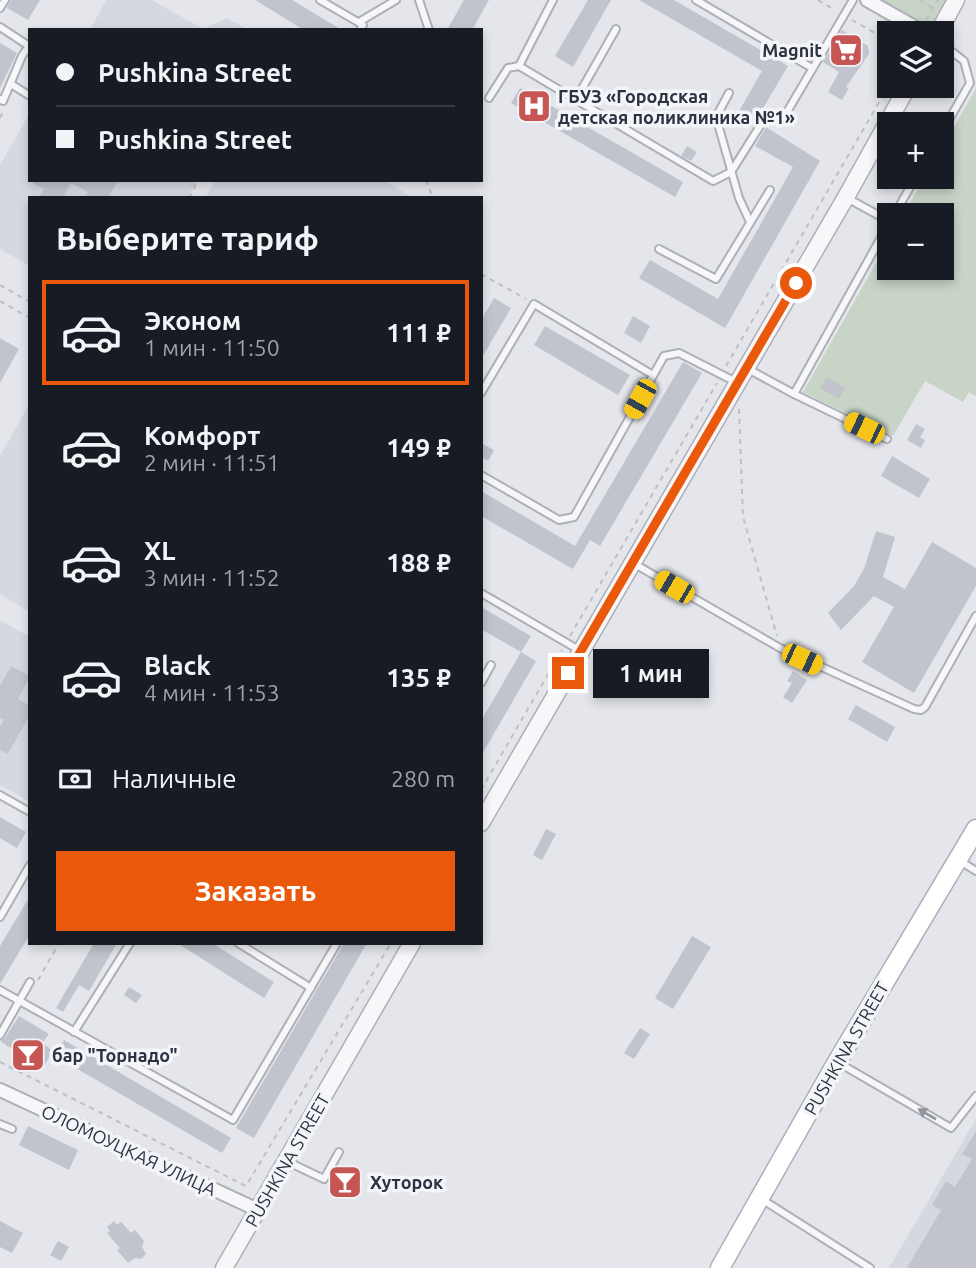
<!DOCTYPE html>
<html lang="ru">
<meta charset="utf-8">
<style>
:root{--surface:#171b24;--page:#242831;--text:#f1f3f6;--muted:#9ea1a6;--line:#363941;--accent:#ea580c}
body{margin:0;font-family:Ubuntu,sans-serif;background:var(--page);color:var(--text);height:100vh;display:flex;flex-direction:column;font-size:26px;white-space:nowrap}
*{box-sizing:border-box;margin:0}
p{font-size:23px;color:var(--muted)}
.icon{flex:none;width:38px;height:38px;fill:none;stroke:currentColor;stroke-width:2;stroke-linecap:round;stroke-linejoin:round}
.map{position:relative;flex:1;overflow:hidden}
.side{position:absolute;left:28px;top:196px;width:455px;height:749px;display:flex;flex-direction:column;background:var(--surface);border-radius:0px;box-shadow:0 4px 10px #0003}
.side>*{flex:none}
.guide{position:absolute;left:28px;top:28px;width:455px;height:154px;border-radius:0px;box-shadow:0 4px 10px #0003;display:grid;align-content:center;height:154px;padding:0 28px;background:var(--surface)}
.tools{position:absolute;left:877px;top:21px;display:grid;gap:14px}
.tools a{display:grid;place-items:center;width:77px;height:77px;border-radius:0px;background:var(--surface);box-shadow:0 4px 10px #0003;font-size:35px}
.end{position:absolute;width:32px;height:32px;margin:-16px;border:9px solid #ea580c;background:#fff;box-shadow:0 0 0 4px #fff}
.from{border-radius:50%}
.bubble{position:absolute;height:49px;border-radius:0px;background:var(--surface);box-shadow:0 4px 10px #0003;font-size:23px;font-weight:600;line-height:49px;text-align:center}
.car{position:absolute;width:21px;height:42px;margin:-21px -10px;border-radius:9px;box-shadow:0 0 5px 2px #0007;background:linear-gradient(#f5c518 24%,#345 0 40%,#f5c518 0 76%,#345 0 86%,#f5c518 0)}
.guide b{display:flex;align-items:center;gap:24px;height:66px;font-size:26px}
.guide b+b{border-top:2px solid var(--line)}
.guide i{width:18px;height:18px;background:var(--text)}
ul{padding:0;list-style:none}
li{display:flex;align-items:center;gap:21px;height:105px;margin:0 14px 10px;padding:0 14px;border:4px solid transparent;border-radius:0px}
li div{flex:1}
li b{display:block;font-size:26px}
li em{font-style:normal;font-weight:600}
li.current{border-color:var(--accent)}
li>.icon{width:63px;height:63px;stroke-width:1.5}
h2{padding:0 28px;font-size:32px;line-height:84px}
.pay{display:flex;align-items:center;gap:18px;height:77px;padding:0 28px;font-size:26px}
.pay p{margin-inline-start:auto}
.button{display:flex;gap:14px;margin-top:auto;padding:14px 28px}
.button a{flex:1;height:80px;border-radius:0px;background:var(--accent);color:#fff;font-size:28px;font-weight:600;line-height:80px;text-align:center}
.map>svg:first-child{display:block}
</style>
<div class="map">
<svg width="976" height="1268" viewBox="0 0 976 1268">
<rect width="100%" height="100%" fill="#e4e6eb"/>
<g fill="#d6d8e0">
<path d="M106 0H152L203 29 227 18 248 30H90Z"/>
<path d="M30 113V180H197L187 198H30V266L0 249V165Z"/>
<path d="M216 180H384L413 198H205Z"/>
<path d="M30 403V612L0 594V456Z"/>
<path d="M0 620 30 637V802L0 785Z"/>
<path d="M976 1119V1268H889Z"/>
</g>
<g fill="#c7d4c6">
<path d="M875 0H946L928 32Z"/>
<path d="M976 88V396L969 392 963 402 925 381 893 436 803 392 889 240V268H942V215H903L925 177H942V148Z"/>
</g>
<g fill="#c2c4cd">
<path d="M11 0H40L28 20 7 8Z"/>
<path d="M255 0H292L342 30H304Z"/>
<path d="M464 0H489L472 30H447Z"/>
<path d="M588 0H611L573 67 555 56Z"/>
<path d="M639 0H674L788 66 752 127 735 118 762 71Z"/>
<path d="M842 30 868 46 869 54 846 87 849 88 842 100 828 92 839 72 823 62Z"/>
<path d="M0 43 17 53 0 88Z"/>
<path d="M520 88 683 182 675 197 511 103Z"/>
<path d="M766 127 820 161 725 328 639 278 650 260 718 299 793 167 755 146Z"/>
<path d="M687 146 697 152 691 161 681 156Z"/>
<path d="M28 180H118L108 198H85L88 192 71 183 63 198H39L44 189Z"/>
<path d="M494 298 511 308 481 359V321Z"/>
<path d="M633 316 650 326 641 343 624 333Z"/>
<path d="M545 326 630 375 618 395 534 345Z"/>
<path d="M0 338 19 349 0 383Z"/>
<path d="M683 362 702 373 600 546 590 540 573 569 481 516V491L575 546Z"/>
<path d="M827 377 845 388 839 399 820 388Z"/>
<path d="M916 424 925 429 920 437 925 440 921 448 907 440Z"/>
<path d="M481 443 494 450 488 461 481 457Z"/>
<path d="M892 456 930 479 919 498 881 476Z"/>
<path d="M876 531 895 537 883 577 905 589 932 542 976 568V586L914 693 862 662 894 607 874 596 841 630 828 613 854 586 864 569Z"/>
<path d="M481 607 531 636 521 652 481 629Z"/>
<path d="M521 652 536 661 481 756V721Z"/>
<path d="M11 666 30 676 18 699 30 706V714L8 754 0 750V726L4 720 0 718V686Z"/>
<path d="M793 671 807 680 792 703 783 697 792 683 787 681Z"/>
<path d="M856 705 895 727 887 742 848 719Z"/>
<path d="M0 817 26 832 17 848 0 838Z"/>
<path d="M546 829 556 834 542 860 533 855Z"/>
<path d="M30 896V934L0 984V946Z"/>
<path d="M692 936 711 947 673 1009 655 998Z"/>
<path d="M94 943H117L89 991 79 985 63 1012 56 1008Z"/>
<path d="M177 943H212L274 982 264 998Z"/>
<path d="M344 943H367L254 1138 236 1128Z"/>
<path d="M129 987 142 995 136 1003 124 995Z"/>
<path d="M19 1016 49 1034 42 1043 53 1051 42 1069 0 1041 5 1038Z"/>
<path d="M640 1028 650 1034 634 1059 624 1053Z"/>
<path d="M64 1040 231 1138 222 1153 55 1056Z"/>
<path d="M28 1126 78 1150 69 1170 19 1145Z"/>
<path d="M976 1131V1268H907L941 1210 932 1205 946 1181 955 1187 972 1159 962 1154Z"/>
<path d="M344 1166 357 1172 344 1197 332 1191Z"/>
<path d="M0 1221 23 1233 12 1253 0 1247Z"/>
<path d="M114 1221 117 1225 121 1222 131 1233 135 1230 144 1241 142 1247 146 1254 141 1259 135 1258 128 1263 117 1250 120 1248 107 1233 110 1231 107 1227Z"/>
<path d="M58 1241 69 1247 61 1261 50 1255Z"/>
</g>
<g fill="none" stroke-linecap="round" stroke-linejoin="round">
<g stroke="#adb0b8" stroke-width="10">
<g id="service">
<path d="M320 0 363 25 360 30"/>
<path d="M419 0 429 30"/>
<path d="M696 0 812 68"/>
<path d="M0 8 5 0"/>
<path d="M359 22 396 0"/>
<path d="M0 27 29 46 22 56 3 101 0 99"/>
<path d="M942 44 964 61 970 83 942 132"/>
<path d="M519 66 553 0"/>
<path d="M11 84 30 96"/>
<path d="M729 93 716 117 739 198 750 222"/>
<path d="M489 98 508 68 519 66 713 181 731 172 765 118 784 117 853 0"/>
<path d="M575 101 616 29"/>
<path d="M847 198 889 221"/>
<path d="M894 215 916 177"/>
<path d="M659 249 716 279 770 190"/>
<path d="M748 369 794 394 887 439"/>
<path d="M481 393 534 304 653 375"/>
<path d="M794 394 889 223"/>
<path d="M481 475 559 520 574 517 664 356 679 353 736 382"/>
<path d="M633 563 780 648 914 709 921 710 925 707 976 616"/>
<path d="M481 593 579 650"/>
<path d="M481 683 491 665"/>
<path d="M0 795 30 812"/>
<path d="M960 861 976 871"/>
<path d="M0 917 30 865"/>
<path d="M238 943 311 988"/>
<path d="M0 990 233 1120 337 943"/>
<path d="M74 1032 130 943"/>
<path d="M0 1035 30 982"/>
<path d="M839 1063 951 1128 976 1096"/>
<path d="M0 1124 12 1129"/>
<path d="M288 1162 324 1179 339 1152"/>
<path d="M763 1200 870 1268"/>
</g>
</g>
<g stroke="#adb0b8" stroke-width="16">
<g id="minor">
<path d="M867 0 925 33"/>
<path d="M0 1090 258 1210"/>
</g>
</g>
<g stroke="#adb0b8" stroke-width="19">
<g id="tertiary">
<path d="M938 33 956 0"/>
<path d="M481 823 846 197 908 86"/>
<path d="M224 1268 412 943"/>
</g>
</g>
<g stroke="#adb0b8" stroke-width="21">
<path id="secondary" d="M720 1268 837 1062 976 829"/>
</g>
<g stroke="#bec0c6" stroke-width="2" stroke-dasharray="5 5" stroke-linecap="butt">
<path d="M818 0 835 10"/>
<path d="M919 0 933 8"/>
<path d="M852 20 889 41"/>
<path d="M926 20 938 0"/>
<path d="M0 118 4 109"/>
<path d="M426 180 433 198"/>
<path d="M189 198 198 180"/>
<path d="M481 274 526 299"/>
<path d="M0 285 30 302"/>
<path d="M0 301 30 318"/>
<path d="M726 366 889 85"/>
<path d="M739 409 743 517 777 636"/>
<path d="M570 636 717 383"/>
<path d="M481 790 562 650"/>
<path d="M38 980 59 943"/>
<path d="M0 1062 246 1186 391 943"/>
</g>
<use href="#service" stroke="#f7f7f9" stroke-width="6"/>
<use href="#minor" stroke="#f7f7f9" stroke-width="12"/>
<use href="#tertiary" stroke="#f7f7f9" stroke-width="16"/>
<use href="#secondary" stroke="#fff" stroke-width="18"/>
</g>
<defs><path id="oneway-solid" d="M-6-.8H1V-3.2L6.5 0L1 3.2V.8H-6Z" transform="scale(1.75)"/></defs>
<use fill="#92949e" href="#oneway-solid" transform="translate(927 1114) rotate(-150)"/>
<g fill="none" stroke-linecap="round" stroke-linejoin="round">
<path stroke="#ea580c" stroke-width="9" d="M568 673 796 283"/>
</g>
<defs>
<g id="supermarket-square" transform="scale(1.75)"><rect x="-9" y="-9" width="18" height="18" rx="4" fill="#c55654" stroke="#f4f5f8"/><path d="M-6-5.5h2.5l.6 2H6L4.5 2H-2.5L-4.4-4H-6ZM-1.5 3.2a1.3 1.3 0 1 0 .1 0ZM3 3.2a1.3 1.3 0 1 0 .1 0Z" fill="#fff"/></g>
<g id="hospital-square" transform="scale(1.75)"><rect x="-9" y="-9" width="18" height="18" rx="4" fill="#c55654" stroke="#f4f5f8"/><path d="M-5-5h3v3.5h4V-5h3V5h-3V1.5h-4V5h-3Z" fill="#fff"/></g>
<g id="bar-square" transform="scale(1.75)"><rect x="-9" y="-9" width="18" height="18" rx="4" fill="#c55654" stroke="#f4f5f8"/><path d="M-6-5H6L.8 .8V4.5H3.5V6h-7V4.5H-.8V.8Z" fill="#fff"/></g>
</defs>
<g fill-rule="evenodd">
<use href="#supermarket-square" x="846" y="50"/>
<use href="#hospital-square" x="534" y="106"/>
<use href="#bar-square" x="28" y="1055"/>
<use href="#bar-square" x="345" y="1182"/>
</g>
<g text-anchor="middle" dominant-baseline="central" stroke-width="7" stroke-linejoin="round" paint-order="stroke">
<g font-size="18" font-weight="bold" fill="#2d3142" stroke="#f4f5f8" text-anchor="start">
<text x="822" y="50" text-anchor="end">Magnit</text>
<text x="558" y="96">ГБУЗ «Городская<tspan x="558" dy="21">детская поликлиника №1»</tspan></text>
<text x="52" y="1055">бар "Торнадо"</text>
<text x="370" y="1182">Хуторок</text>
</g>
<g font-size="18" fill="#2d3142" stroke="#f4f5f8">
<text transform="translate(846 1048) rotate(-60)">PUSHKINA STREET</text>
<text transform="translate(129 1150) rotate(25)">ОЛОМОУЦКАЯ УЛИЦА</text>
<text transform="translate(287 1160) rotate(-60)">PUSHKINA STREET</text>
</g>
</g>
</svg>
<div class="tools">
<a><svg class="icon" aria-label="layers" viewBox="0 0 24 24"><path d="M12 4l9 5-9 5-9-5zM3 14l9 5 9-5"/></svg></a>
<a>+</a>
<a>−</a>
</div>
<i class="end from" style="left:796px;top:283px"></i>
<i class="end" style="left:568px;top:673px"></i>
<div class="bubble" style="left:593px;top:649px;width:116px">1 мин</div>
<i class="car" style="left:640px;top:399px;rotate:209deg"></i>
<i class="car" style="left:864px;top:428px;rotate:296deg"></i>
<i class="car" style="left:674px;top:587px;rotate:300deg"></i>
<i class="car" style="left:802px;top:659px;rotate:115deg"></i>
<div class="guide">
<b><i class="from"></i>Pushkina Street</b>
<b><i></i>Pushkina Street</b>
</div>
<section class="side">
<h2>Выберите тариф</h2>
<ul>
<li class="current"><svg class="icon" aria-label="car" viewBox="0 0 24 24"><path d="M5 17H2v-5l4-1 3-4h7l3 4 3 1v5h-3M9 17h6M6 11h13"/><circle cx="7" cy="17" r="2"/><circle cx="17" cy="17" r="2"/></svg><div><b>Эконом</b><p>1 мин · 11:50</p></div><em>111 ₽</em></li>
<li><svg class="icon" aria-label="car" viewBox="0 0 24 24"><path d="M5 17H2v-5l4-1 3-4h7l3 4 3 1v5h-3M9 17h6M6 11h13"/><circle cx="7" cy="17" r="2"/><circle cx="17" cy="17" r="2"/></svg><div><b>Комфорт</b><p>2 мин · 11:51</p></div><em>149 ₽</em></li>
<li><svg class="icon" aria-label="car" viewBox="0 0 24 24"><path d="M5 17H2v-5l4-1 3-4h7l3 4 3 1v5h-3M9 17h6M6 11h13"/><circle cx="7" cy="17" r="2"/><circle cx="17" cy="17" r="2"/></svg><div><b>XL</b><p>3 мин · 11:52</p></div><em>188 ₽</em></li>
<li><svg class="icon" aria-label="car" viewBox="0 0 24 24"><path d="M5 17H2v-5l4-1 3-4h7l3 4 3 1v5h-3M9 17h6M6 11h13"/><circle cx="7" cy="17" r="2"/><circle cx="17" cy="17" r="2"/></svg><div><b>Black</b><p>4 мин · 11:53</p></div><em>135 ₽</em></li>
</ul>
<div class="pay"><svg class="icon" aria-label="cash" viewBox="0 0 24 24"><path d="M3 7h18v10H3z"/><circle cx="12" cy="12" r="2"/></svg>Наличные<p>280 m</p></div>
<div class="button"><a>Заказать</a></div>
</section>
</div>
